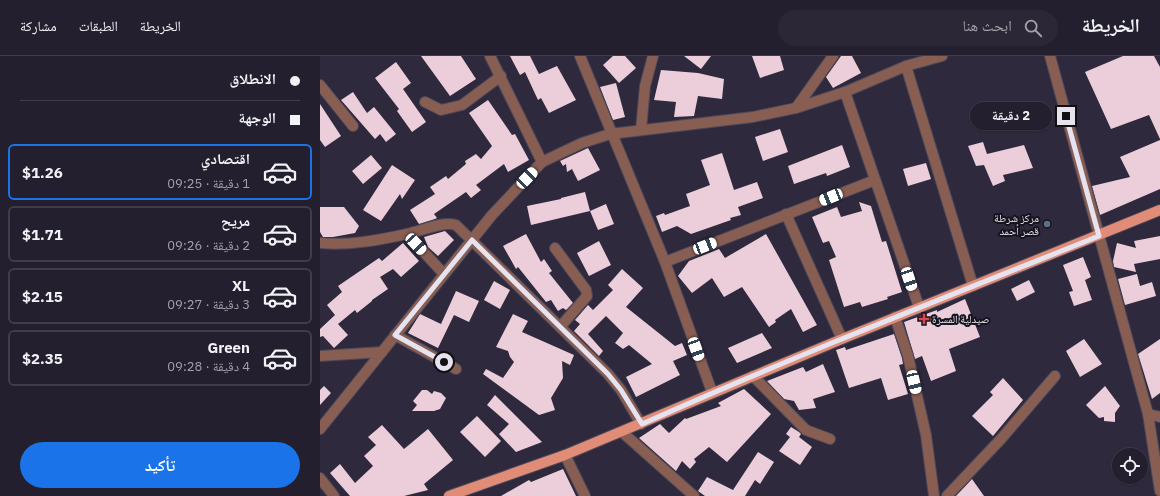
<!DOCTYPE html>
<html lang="ar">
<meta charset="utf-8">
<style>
:root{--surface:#231f2e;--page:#2b2736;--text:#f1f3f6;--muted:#a3a2aa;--line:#403d4a;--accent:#1a73e8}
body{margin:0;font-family:"IBM Plex Sans","Noto Naskh Arabic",sans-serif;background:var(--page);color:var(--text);direction:rtl;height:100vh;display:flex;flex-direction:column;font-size:15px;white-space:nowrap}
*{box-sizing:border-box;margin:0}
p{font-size:13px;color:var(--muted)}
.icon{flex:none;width:22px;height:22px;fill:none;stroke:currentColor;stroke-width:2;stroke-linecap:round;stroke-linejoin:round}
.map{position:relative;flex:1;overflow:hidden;direction:ltr}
.drawer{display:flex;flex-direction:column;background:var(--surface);width:320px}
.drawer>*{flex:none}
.guide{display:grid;align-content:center;height:88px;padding:0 20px;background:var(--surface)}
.fabs{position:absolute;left:792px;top:392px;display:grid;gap:8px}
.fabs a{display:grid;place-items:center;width:36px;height:36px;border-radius:50%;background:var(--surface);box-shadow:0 1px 3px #0004,0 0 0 1px var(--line);font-size:20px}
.end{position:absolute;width:18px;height:18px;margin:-9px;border:5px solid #e6e2ef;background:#111;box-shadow:0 0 0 2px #111}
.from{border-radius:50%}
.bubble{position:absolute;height:28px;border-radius:14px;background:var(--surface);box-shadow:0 1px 3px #0004,0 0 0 1px var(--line);font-size:13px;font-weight:800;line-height:28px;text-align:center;direction:rtl}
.car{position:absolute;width:12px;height:24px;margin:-12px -6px;border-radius:5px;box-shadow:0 0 3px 1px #0007;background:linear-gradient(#fff 24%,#345 0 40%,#fff 0 76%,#345 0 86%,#fff 0)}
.guide b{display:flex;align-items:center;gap:14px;height:38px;font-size:15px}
.guide b+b{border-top:1px solid var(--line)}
.guide i{width:10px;height:10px;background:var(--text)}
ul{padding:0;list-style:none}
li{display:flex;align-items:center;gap:12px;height:56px;margin:0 8px 6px;padding:0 12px;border:2px solid var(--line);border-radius:6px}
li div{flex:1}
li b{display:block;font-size:15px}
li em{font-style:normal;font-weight:800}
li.on{border-color:var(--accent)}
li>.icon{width:36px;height:36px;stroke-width:1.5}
.cta{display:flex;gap:8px;margin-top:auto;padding:8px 20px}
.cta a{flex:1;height:46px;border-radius:24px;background:var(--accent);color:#fff;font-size:16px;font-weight:800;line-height:46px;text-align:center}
header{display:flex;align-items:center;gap:24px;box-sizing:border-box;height:56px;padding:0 20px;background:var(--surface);border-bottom:1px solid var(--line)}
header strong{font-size:19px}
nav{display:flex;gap:22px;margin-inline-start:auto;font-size:14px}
.search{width:280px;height:36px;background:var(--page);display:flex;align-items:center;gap:10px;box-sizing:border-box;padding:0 14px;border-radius:22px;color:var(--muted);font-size:15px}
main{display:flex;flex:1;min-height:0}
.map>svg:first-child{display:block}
</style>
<header>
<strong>الخريطة</strong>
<div class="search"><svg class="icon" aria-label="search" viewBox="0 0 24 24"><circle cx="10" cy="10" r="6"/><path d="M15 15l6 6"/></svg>ابحث هنا</div>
<nav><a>الخريطة</a><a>الطبقات</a><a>مشاركة</a></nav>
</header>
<main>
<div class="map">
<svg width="840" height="440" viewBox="0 0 840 440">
<rect width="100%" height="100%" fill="#2f293d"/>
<g fill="#ebceda">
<path d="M101 0H141L156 23 130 40Z"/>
<path d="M190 0H210L219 18 237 10 256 44 229 57 221 42 218 44 205 16 200 19Z"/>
<path d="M293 0H305L316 12 299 27 283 9Z"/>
<path d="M364 0H391L381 13Z"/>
<path d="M432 0H460L464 14 440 22Z"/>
<path d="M521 0H532L541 17 513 32 506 21Z"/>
<path d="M803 0H834L840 11V83L829 59 791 73 765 16Z"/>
<path d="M76 6 91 27 83 33 106 66 92 76 77 55 79 53 55 22Z"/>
<path d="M341 14 378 17 404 23 402 43 378 40 374 60 354 61 356 46 334 44Z"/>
<path d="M296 27 305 61 293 64 280 31Z"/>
<path d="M33 36 47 57 54 51 76 78 66 86 60 78 55 83 21 44Z"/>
<path d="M168 44 192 79 195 78 209 104 188 116 184 108 156 129 161 134 151 142 146 136 114 158 117 162 115 163 99 168 90 154 115 138 110 131 126 120 128 123 146 108 145 105 156 98 161 103 172 90 149 57Z"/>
<path d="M0 48 21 80 5 91 0 84Z"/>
<path d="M460 73 468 96 443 105 435 81Z"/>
<path d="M840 84V133L780 159 772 130 810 121 800 101Z"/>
<path d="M663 86 667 98 704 89 713 112 683 119 685 125 673 130 664 109 656 110 648 90Z"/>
<path d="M522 89 530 111 507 120 506 117 474 128 468 110Z"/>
<path d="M268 92 280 114 258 125 252 113 247 116 246 108 243 110 240 105Z"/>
<path d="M402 97 414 134 437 126 443 142 418 151 421 159 410 162 411 164 371 178 357 170 342 176 336 160 344 157 345 159 370 150 366 138 390 129 381 104Z"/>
<path d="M51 99 62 112 43 128 32 115Z"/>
<path d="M606 107 611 123 588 130 583 113Z"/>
<path d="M72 109 95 124 82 143 80 138 61 165 43 154Z"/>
<path d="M265 136 270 155 211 169 207 150 241 143V142Z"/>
<path d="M539 146 551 150 562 186 566 185 582 236 567 241 568 243 542 251 540 246 524 251 509 204 516 201 509 185 503 187 492 161 517 151 521 161 542 155Z"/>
<path d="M286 148 294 168 278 174 270 155Z"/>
<path d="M0 151H24L39 170 35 177 13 181H3L0 176Z"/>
<path d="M125 175 134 184 118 200 108 191 104 181Z"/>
<path d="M206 178 221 206 224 203 232 215 229 217 253 247 246 254 243 252 238 255 231 244 226 246 198 211 196 213 183 190Z"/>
<path d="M446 178 497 269 483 276 471 253 455 264 456 266 449 271 422 231 404 241 392 222 372 237 358 220 369 205 399 193 405 202Z"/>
<path d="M840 180V203L814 208 816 216 794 211 793 205 797 187 816 192 814 185Z"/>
<path d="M279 185 291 209 269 220 257 197Z"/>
<path d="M83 187 99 205 81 221 73 213 60 221 68 233 52 244V245L37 257 35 254 18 268 28 279 14 292 3 280 0 281V273L15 259 7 249 22 236 18 230 59 202 62 205Z"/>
<path d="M763 201 771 221 765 224 772 244 754 250 749 236 753 235 743 209Z"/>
<path d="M302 213 323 232 306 251 355 290 362 287 367 299 353 305 360 319 316 341 306 321 332 308 309 289 303 293 295 287 303 277 286 260 268 278 283 295 279 300 254 275 260 268 255 264 268 249 273 254 293 234 288 229Z"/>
<path d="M817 218 820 230 832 226 836 240 805 249 798 223Z"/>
<path d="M709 224 715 236 697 245 691 233Z"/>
<path d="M174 225 190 234 180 253 164 244Z"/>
<path d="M136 235 159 245 149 266 134 259 118 292 88 277 100 258 121 268Z"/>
<path d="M645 243 660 281 629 293 636 315 611 325 602 300 595 303 584 266 617 254V256Z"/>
<path d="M193 258 208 265 202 276 254 299 250 309 242 305 243 322 231 342 235 354 219 359 163 318 166 313 183 322 194 306 190 301 188 295 176 291Z"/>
<path d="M442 277 452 292 417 307 408 292Z"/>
<path d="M574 278 582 302 583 308 579 309 588 338 568 344 561 322 529 332 516 294 525 291 526 294Z"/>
<path d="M764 283 782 308 760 321 746 295Z"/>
<path d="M840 283V337L832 343 818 298Z"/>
<path d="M503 308 515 336 493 343 496 352 479 354 474 345 464 343 447 325 483 311 486 316Z"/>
<path d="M683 322 703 344 673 380 652 360 673 339 670 336Z"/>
<path d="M4 330 11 337 0 349V334Z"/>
<path d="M785 330 800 350 795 357V366L784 365V361L779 362 766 349Z"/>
<path d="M424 333 451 358 407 406 389 391 374 403 376 406 370 413 362 405 356 415 319 382 340 368 349 377 365 362 366 363 401 350 398 347Z"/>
<path d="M102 334H107L112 338 114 335 121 337 126 342 120 353 114 355H92L97 349 93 345Z"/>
<path d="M175 339 222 386 196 396 179 378 189 368 167 349Z"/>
<path d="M157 360 181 385 165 401 140 376Z"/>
<path d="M62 369 84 393 108 373 133 404 104 428 108 434 84 440H30L10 417 20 408 35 427 53 410 44 400 56 389 48 381Z"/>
<path d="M471 371 479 376 481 378 479 381 492 391 480 409 459 395 470 381 466 378Z"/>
<path d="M438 396 454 406 440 428 435 424 425 440H385L378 435 387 421 413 434Z"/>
<path d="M243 413 256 440H181L209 424 211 426Z"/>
<path d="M652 423 664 440H636Z"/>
</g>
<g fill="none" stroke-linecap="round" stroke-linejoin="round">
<g stroke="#4c4759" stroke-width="12">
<g id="minor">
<path d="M260 0 345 206 392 336"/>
<path d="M730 0 828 358 840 435"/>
<path d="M586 10 653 230"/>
<path d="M0 29 33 70"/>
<path d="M525 36 599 251"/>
<path d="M105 46 121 54 142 49 181 20"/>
<path d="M476 52 513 0"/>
<path d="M321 74 325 30 333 0"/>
<path d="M222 106 262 87 290 78 433 61 476 52 525 36 586 10 622 0"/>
<path d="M466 158 522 283"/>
<path d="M87 178 124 218"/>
<path d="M0 187C28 190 59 184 87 178 102 175 121 165 136 169L288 318 301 334 321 368"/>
<path d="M235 192 266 234 267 240 240 271"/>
<path d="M345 206 555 124"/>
<path d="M575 261 588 300 606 379 614 440"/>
<path d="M75 279 136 313"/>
<path d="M0 300 62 296"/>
<path d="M433 320 486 374 510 383"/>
<path d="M828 358 840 361"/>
<path d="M0 373 172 159 222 106 170 0"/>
<path d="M302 376 374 440"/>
<path d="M245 399 265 440"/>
<path d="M0 422 14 440"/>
<path d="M627 440 681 383 735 320"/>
</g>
</g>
<g stroke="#4c4759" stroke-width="12">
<path id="major" d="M129 440 245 399 522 283 840 154"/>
</g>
<use href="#minor" stroke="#885e53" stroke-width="10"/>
<use href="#major" stroke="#e18c77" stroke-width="10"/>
</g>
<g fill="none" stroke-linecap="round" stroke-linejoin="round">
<path stroke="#e6e2ef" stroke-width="5" d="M124 306 75 279 152 184 288 318 301 334 322 368C472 301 626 241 779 180L746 60"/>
</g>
<circle fill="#5c6f8a" stroke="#16141d" stroke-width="1.5" cx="727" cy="168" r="4"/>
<path fill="#e0444e" stroke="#16141d" stroke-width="1.5" d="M602 257h4v4h4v4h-4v4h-4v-4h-4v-4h4z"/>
<g text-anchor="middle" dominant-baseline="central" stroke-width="4" stroke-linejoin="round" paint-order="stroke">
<g font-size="11" fill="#e6e2ef" stroke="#16141d" text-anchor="end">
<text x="719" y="162">مركز شرطة<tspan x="719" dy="13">قصر أحمد</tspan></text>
<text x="612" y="263" text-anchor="start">صيدلية المسرة</text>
</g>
</g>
</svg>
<div class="fabs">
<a><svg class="icon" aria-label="locate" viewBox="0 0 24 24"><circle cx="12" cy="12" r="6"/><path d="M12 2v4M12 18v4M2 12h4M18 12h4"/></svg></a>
</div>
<i class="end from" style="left:124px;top:306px"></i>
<i class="end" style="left:746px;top:60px"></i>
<div class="bubble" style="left:650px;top:46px;width:82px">2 دقيقة</div>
<i class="car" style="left:207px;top:122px;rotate:44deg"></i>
<i class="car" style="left:511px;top:141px;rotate:248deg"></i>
<i class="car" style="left:96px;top:188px;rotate:137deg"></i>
<i class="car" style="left:385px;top:190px;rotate:69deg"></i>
<i class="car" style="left:589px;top:223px;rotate:161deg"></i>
<i class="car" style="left:376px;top:293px;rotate:160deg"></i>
<i class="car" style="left:594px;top:326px;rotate:167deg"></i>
</div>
<section class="drawer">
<div class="guide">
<b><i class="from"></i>الانطلاق</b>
<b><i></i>الوجهة</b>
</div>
<ul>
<li class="on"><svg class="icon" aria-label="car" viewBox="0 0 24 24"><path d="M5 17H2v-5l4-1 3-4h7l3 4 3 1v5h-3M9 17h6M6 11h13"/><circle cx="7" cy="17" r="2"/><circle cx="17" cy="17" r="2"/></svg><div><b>اقتصادي</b><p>1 دقيقة · 09:25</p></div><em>$1.26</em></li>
<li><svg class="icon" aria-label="car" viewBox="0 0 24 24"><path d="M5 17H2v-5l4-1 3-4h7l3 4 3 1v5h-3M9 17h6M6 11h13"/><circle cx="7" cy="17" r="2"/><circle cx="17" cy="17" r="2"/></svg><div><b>مريح</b><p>2 دقيقة · 09:26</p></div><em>$1.71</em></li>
<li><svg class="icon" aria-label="car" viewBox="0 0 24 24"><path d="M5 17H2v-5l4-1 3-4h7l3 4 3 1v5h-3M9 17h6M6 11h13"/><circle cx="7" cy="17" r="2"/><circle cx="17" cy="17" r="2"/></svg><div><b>XL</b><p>3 دقيقة · 09:27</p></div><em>$2.15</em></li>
<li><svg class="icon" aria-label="car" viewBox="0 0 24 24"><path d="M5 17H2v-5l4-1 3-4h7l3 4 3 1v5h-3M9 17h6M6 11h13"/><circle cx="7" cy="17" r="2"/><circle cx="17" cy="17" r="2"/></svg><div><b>Green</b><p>4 دقيقة · 09:28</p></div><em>$2.35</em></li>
</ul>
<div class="cta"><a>تأكيد</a></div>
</section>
</main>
